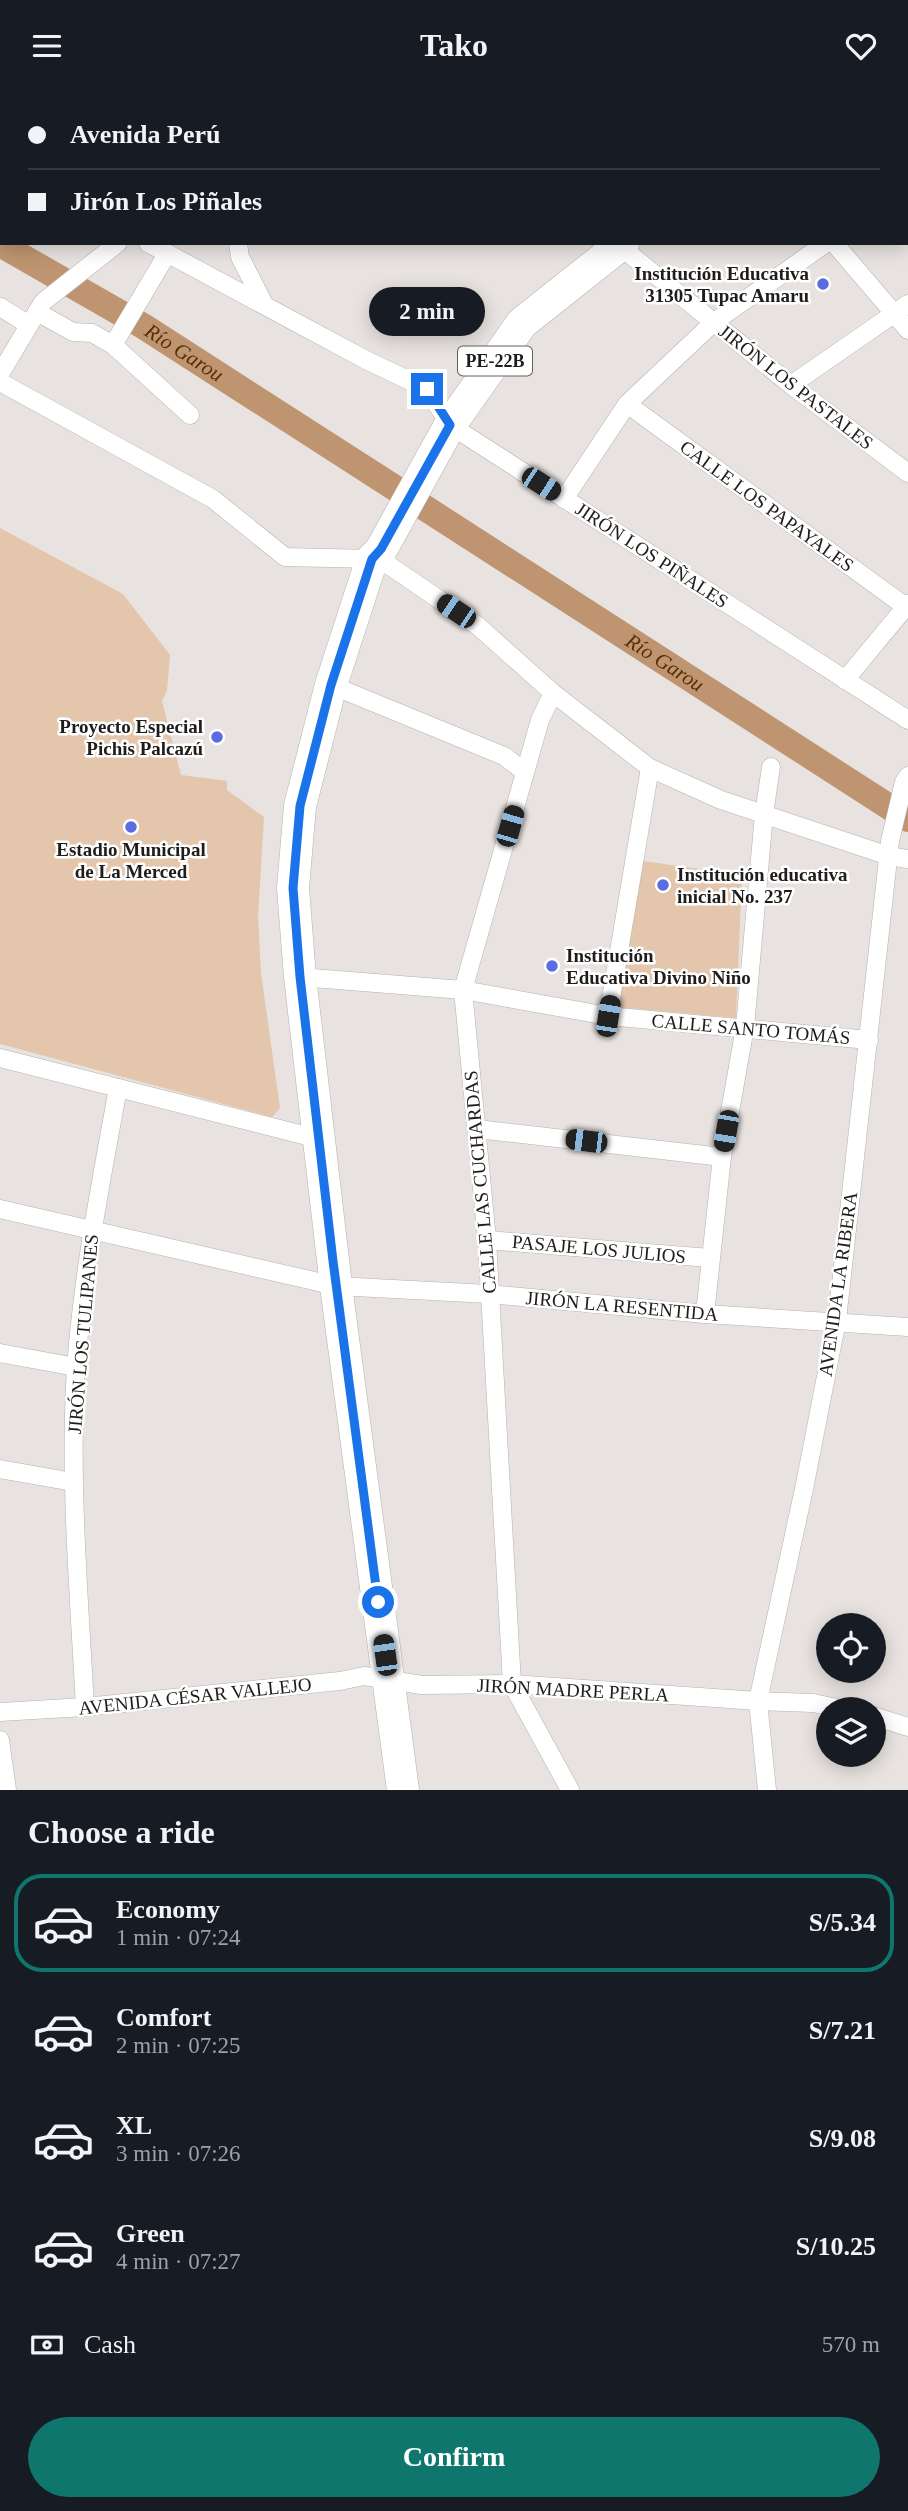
<!DOCTYPE html>
<meta charset="utf-8">
<style>
:root{--surface:#171b24;--page:#20242c;--text:#f1f3f6;--muted:#9ea1a6;--line:#363941;--accent:#0f766e}
body{margin:0;font-family:Georgia,serif;background:var(--page);color:var(--text);height:100vh;display:flex;flex-direction:column;font-size:26px;white-space:nowrap}
*{box-sizing:border-box;margin:0}
p{font-size:23px;color:var(--muted)}
.icon{flex:none;width:38px;height:38px;fill:none;stroke:currentColor;stroke-width:2;stroke-linecap:round;stroke-linejoin:round}
.map{position:relative;height:1699px;overflow:hidden}
.drawer{display:flex;flex-direction:column;background:var(--surface);flex:1}
.drawer>*{flex:none}
.banner{position:absolute;left:0px;top:0px;width:908px;height:154px;box-shadow:0 4px 18px #0003;display:grid;align-content:center;height:154px;padding:0 28px;background:var(--surface)}
.tools{position:absolute;left:816px;top:1522px;display:grid;gap:14px}
.tools a{display:grid;place-items:center;width:70px;height:70px;border-radius:50%;background:var(--surface);box-shadow:0 4px 18px #0003;font-size:35px}
.end{position:absolute;width:32px;height:32px;margin:-16px;border:9px solid #1a73e8;background:#fff;box-shadow:0 0 0 4px #fff}
.from{border-radius:50%}
.bubble{position:absolute;height:49px;border-radius:24px;background:var(--surface);box-shadow:0 4px 18px #0003;font-size:23px;font-weight:800;line-height:49px;text-align:center}
.car{position:absolute;width:21px;height:42px;margin:-21px -10px;border-radius:9px;box-shadow:0 0 5px 2px #0007;background:linear-gradient(#222 24%,#8ab4d8 0 40%,#222 0 76%,#8ab4d8 0 86%,#222 0)}
.banner b{display:flex;align-items:center;gap:24px;height:66px;font-size:26px}
.banner b+b{border-top:2px solid var(--line)}
.banner i{width:18px;height:18px;background:var(--text)}
ul{padding:0;list-style:none}
li{display:flex;align-items:center;gap:21px;height:98px;margin:0 14px 10px;padding:0 14px;border:4px solid transparent;border-radius:28px}
li div{flex:1}
li b{display:block;font-size:26px}
li em{font-style:normal;font-weight:800}
li.on{border-color:var(--accent)}
li>.icon{width:63px;height:63px;stroke-width:1.5}
h2{padding:0 28px;font-size:32px;line-height:84px}
.pay{display:flex;align-items:center;gap:18px;height:77px;padding:0 28px;font-size:26px}
.pay p{margin-inline-start:auto}
.button{display:flex;gap:14px;margin-top:auto;padding:14px 28px}
.button a{flex:1;height:80px;border-radius:42px;background:var(--accent);color:#fff;font-size:28px;font-weight:800;line-height:80px;text-align:center}
header{display:flex;justify-content:space-between;align-items:center;height:91px;padding:0 28px;background:var(--surface);font-size:32px;font-weight:800}
.map>svg:first-child{display:block}
</style>
<header><svg class="icon" aria-label="menu" viewBox="0 0 24 24"><path d="M4 6h16M4 12h16M4 18h16"/></svg>Tako<svg class="icon" aria-label="heart" viewBox="0 0 24 24"><path d="M12 20l-8-8c-3-5 5-10 8-4 3-6 11-1 8 4z"/></svg></header>
<div class="map">
<svg width="908" height="1699" viewBox="0 0 908 1699">
<rect width="100%" height="100%" fill="#e8e3e0"/>
<g fill="#e3c6ac">
<path d="M0 437 123 503 170 564 167 600 162 610 181 684 227 690V699L264 726 258 825 261 882 280 1017 272 1026 0 953Z"/>
<path d="M643 770 742 784 736 927 616 916Z"/>
</g>
<g fill="none" stroke-linecap="round" stroke-linejoin="round">
<g stroke="#be9570" stroke-width="26">
<path id="s1" d="M0 153 143 235 398 399"/>
<path id="s2" d="M422 415 908 728"/>
</g>
<g stroke="#b5b1ae" stroke-width="19">
<g id="street">
<path d="M60 2 61 0"/>
<path d="M310 2 312 0"/>
<path d="M486 2 488 0"/>
<path d="M0 28 2 29"/>
<path d="M0 70 2 71"/>
<path d="M906 95 908 94"/>
<path d="M148 152 366 269 427 298 450 334 908 629"/>
<path d="M238 152 240 166 264 213"/>
<path d="M616 152 791 294 908 382"/>
<path d="M834 152 908 239"/>
<path d="M0 216 29 234"/>
<path d="M37 221 73 241 92 242 113 254 190 324"/>
<path d="M113 254 167 163"/>
<path d="M0 283 43 211 118 152"/>
<path d="M0 291 213 408 285 466 372 468 390 475 478 535 553 602 650 677 721 709 889 765 908 768"/>
<path d="M791 294 908 213"/>
<path d="M627 313 906 516"/>
<path d="M564 408 627 313 714 231 826 152"/>
<path d="M845 589 908 513"/>
<path d="M331 594 504 665 525 681"/>
<path d="M553 602 540 629 463 899 487 1149 512 1593 570 1699"/>
<path d="M300 886 463 899 608 925 869 949"/>
<path d="M608 925 650 677"/>
<path d="M0 967 319 1048"/>
<path d="M477 1038 722 1066"/>
<path d="M0 1118 336 1195 489 1203 705 1223 908 1236"/>
<path d="M487 1149 710 1167"/>
<path d="M705 1223 722 1066 745 936 764 723 771 676"/>
<path d="M0 1262 76 1276"/>
<path d="M0 1378 73 1391"/>
<path d="M85 1616C79 1503 69 1389 76 1276 83 1182 101 1090 118 997"/>
<path d="M0 1621 85 1616 340 1590 364 1585 422 1594 512 1593 758 1610 813 1612 847 1619"/>
<path d="M873 1625 908 1636"/>
<path d="M0 1649 7 1699"/>
<path d="M767 1699 758 1610 805 1393 837 1229 890 750 904 691 908 685"/>
</g>
</g>
<g stroke="#b5b1ae" stroke-width="33">
<g id="highway">
<path d="M847 2 850 0"/>
<path d="M403 1699 336 1195 300 886 293 797 300 715 331 594 372 468 381 459 450 334 522 232 623 152"/>
</g>
</g>
<use href="#street" stroke="#fff" stroke-width="18"/>
<use href="#highway" stroke="#fff" stroke-width="32"/>
</g>
<g fill="none" stroke-linecap="round" stroke-linejoin="round">
<path stroke="#1a73e8" stroke-width="9" d="M378 1511 333 1170 300 886 293 797 300 715 331 594 372 468 381 458 450 334 427 298"/>
</g>
<g fill="#5b6be2" stroke="#fff" stroke-width="2.5">
<circle cx="823" cy="193" r="7"/>
<circle cx="217" cy="646" r="7"/>
<circle cx="131" cy="736" r="7"/>
<circle cx="663" cy="794" r="7"/>
<circle cx="552" cy="875" r="7"/>
</g>
<g text-anchor="middle" dominant-baseline="central" stroke-width="5" stroke-linejoin="round" paint-order="stroke">
<rect fill="#fff" stroke="#626160" stroke-width="2" x="458" y="255.5" width="74" height="29" rx="5"/>
<g font-size="18" font-weight="bold" fill="#1f1d1c">
<text x="495" y="270">PE-22B</text>
</g>
<g font-size="19" font-weight="bold" fill="#1f1d1c" stroke="#fff" text-anchor="end">
<text x="809" y="182">Institución Educativa<tspan x="809" dy="22">31305 Tupac Amaru</tspan></text>
<text x="203" y="635">Proyecto Especial<tspan x="203" dy="22">Pichis Palcazú</tspan></text>
<text x="131" y="758" text-anchor="middle">Estadio Municipal<tspan x="131" dy="22">de La Merced</tspan></text>
<text x="677" y="783" text-anchor="start">Institución educativa<tspan x="677" dy="22">inicial No. 237</tspan></text>
<text x="566" y="864" text-anchor="start">Institución<tspan x="566" dy="22">Educativa Divino Niño</tspan></text>
</g>
<g font-size="19" fill="#1f1d1c" stroke="#fff">
<text transform="translate(796 296) rotate(38)">JIRÓN LOS PASTALES</text>
<text transform="translate(767 415) rotate(36)">CALLE LOS PAPAYALES</text>
<text transform="translate(652 464) rotate(33)">JIRÓN LOS PIÑALES</text>
<text transform="translate(751 938) rotate(5)">CALLE SANTO TOMÁS</text>
<text transform="translate(480 1091) rotate(-95)">CALLE LAS CUCHARDAS</text>
<text transform="translate(599 1158) rotate(5)">PASAJE LOS JULIOS</text>
<text transform="translate(838 1193) rotate(-82)">AVENIDA LA RIBERA</text>
<text transform="translate(622 1215) rotate(5)">JIRÓN LA RESENTIDA</text>
<text transform="translate(83 1243) rotate(-85)">JIRÓN LOS TULIPANES</text>
<text transform="translate(573 1599) rotate(3)">JIRÓN MADRE PERLA</text>
<text transform="translate(195 1605) rotate(-6)">AVENIDA CÉSAR VALLEJO</text>
</g>
<g font-size="21" font-style="italic" fill="#562f00" stroke="#fff">
<text stroke="none"><textPath href="#s1" startOffset="214">Río Garou</textPath></text>
<text stroke="none"><textPath href="#s2" startOffset="289">Río Garou</textPath></text>
</g>
</g>
</svg>
<div class="tools">
<a><svg class="icon" aria-label="locate" viewBox="0 0 24 24"><circle cx="12" cy="12" r="6"/><path d="M12 2v4M12 18v4M2 12h4M18 12h4"/></svg></a>
<a><svg class="icon" aria-label="layers" viewBox="0 0 24 24"><path d="M12 4l9 5-9 5-9-5zM3 14l9 5 9-5"/></svg></a>
</div>
<i class="end from" style="left:378px;top:1511px"></i>
<i class="end" style="left:427px;top:298px"></i>
<div class="bubble" style="left:369px;top:196px;width:116px">2 min</div>
<i class="car" style="left:541px;top:393px;rotate:123deg"></i>
<i class="car" style="left:456px;top:520px;rotate:304deg"></i>
<i class="car" style="left:510px;top:735px;rotate:16deg"></i>
<i class="car" style="left:608px;top:925px;rotate:9deg"></i>
<i class="car" style="left:726px;top:1040px;rotate:190deg"></i>
<i class="car" style="left:586px;top:1050px;rotate:277deg"></i>
<i class="car" style="left:385px;top:1564px;rotate:352deg"></i>
<div class="banner">
<b><i class="from"></i>Avenida Perú</b>
<b><i></i>Jirón Los Piñales</b>
</div>
</div>
<section class="drawer">
<h2>Choose a ride</h2>
<ul>
<li class="on"><svg class="icon" aria-label="car" viewBox="0 0 24 24"><path d="M5 17H2v-5l4-1 3-4h7l3 4 3 1v5h-3M9 17h6M6 11h13"/><circle cx="7" cy="17" r="2"/><circle cx="17" cy="17" r="2"/></svg><div><b>Economy</b><p>1 min · 07:24</p></div><em>S/5.34</em></li>
<li><svg class="icon" aria-label="car" viewBox="0 0 24 24"><path d="M5 17H2v-5l4-1 3-4h7l3 4 3 1v5h-3M9 17h6M6 11h13"/><circle cx="7" cy="17" r="2"/><circle cx="17" cy="17" r="2"/></svg><div><b>Comfort</b><p>2 min · 07:25</p></div><em>S/7.21</em></li>
<li><svg class="icon" aria-label="car" viewBox="0 0 24 24"><path d="M5 17H2v-5l4-1 3-4h7l3 4 3 1v5h-3M9 17h6M6 11h13"/><circle cx="7" cy="17" r="2"/><circle cx="17" cy="17" r="2"/></svg><div><b>XL</b><p>3 min · 07:26</p></div><em>S/9.08</em></li>
<li><svg class="icon" aria-label="car" viewBox="0 0 24 24"><path d="M5 17H2v-5l4-1 3-4h7l3 4 3 1v5h-3M9 17h6M6 11h13"/><circle cx="7" cy="17" r="2"/><circle cx="17" cy="17" r="2"/></svg><div><b>Green</b><p>4 min · 07:27</p></div><em>S/10.25</em></li>
</ul>
<div class="pay"><svg class="icon" aria-label="cash" viewBox="0 0 24 24"><path d="M3 7h18v10H3z"/><circle cx="12" cy="12" r="2"/></svg>Cash<p>570 m</p></div>
<div class="button"><a>Confirm</a></div>
</section>
